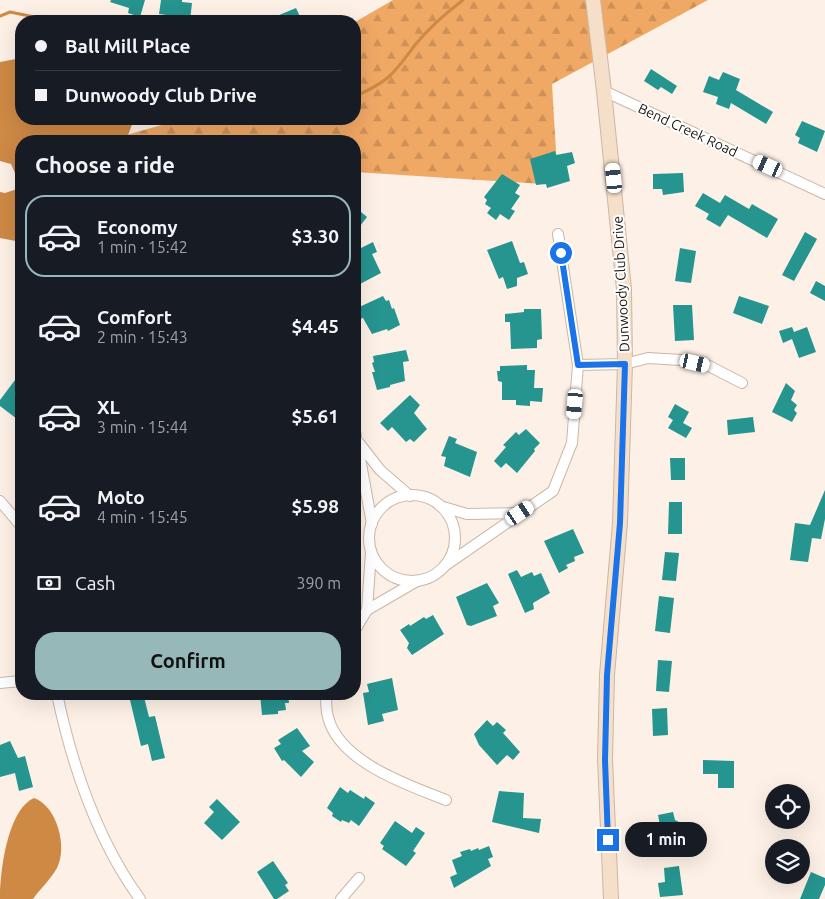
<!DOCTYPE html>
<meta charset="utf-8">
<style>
:root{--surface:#171b24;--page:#20242c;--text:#f1f3f6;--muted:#9ea1a6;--line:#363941;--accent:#96b8b8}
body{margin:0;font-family:Ubuntu,sans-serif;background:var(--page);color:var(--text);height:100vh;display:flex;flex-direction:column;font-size:19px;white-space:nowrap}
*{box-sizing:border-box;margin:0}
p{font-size:16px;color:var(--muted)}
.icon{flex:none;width:28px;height:28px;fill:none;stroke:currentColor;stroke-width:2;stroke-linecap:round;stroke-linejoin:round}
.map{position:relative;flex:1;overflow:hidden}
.drawer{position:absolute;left:15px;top:135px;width:346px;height:565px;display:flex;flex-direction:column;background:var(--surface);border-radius:20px;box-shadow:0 5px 20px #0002}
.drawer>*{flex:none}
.banner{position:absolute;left:15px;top:15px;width:346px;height:110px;border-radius:20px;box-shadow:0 5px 20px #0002;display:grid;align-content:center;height:110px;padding:0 20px;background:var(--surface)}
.tools{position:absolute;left:765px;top:784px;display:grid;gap:10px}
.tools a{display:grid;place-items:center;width:45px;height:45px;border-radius:50%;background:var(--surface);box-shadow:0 5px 20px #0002;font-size:25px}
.end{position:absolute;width:22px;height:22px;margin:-11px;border:6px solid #1a73e8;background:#fff;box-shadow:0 0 0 2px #fff}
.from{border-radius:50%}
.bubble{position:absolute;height:35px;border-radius:18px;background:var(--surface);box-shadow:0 5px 20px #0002;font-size:16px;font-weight:600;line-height:35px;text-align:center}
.car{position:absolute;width:15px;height:30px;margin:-15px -8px;border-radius:6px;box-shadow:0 0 4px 1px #0007;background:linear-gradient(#fff 24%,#345 0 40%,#fff 0 76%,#345 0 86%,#fff 0)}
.banner b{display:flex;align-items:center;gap:18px;height:48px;font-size:19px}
.banner b+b{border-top:1px solid var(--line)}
.banner i{width:12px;height:12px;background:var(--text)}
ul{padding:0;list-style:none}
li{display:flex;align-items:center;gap:15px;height:82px;margin:0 10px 8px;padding:0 10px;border:2px solid transparent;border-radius:20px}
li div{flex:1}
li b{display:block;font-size:19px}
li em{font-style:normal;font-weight:600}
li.on{border-color:var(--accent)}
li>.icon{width:45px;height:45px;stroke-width:1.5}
h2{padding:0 20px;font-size:22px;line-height:60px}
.pay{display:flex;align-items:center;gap:12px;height:55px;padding:0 20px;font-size:19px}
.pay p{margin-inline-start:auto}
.primary-button{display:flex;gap:10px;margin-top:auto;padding:10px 20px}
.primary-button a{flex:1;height:58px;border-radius:20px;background:var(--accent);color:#111;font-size:20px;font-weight:600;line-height:58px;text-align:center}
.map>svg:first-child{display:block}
</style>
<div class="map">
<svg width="825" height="899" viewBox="0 0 825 899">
<defs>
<pattern id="forest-firs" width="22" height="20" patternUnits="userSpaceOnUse" patternTransform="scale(1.25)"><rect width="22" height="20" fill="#f0a865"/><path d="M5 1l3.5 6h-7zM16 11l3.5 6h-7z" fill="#cd9057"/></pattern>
</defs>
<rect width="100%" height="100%" fill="#fdf1e7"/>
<path fill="url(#forest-firs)" d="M393 0H708L552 84 558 185 355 172V141H105L183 119H355V22Z"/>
<g fill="#ce8945">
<path d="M21 58V119H134L126 141H21V242L0 238V192L5 193 17 189 18 180 11 164 0 161V62Z"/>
<path d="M34 798C57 806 68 847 57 868 51 879 40 889 33 899H0C0 873 7 810 34 798Z"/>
</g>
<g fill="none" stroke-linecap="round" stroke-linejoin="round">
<g stroke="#ce8945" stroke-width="3">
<path d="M0 16 10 12 54 21"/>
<path d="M355 96C389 82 394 73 415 45 428 29 446 13 463 0"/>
</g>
</g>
<g fill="#26948f">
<path d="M111 0H145L140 17 128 13 129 8 110 2Z"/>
<path d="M161 0H182V2L192 3 190 21H173L174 16 159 14Z"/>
<path d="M296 8 302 21H265Z"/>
<path d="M651 69 677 86 672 94 661 87 658 90 644 81Z"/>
<path d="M723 72 740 79 736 90 773 112 766 124 731 103 729 109 716 104 718 97 703 92 709 76 719 80Z"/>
<path d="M802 121 825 131 817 152 798 143 800 138 795 135Z"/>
<path d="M555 151 556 155 572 152 575 163 567 166 570 181 547 188 546 184 536 185 530 159Z"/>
<path d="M683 173 684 192 663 195 662 189H653V174Z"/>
<path d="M502 174 520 185 515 193 520 196 511 209 515 211 509 220 500 214 496 220 487 213 491 208 485 204 487 200 484 197Z"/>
<path d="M703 193 720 203 725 195 749 209 752 204 778 219 767 238 728 215 720 227 706 219 709 214 695 206Z"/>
<path d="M355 207 367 217 360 226 355 222Z"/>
<path d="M805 232 817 239 794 281 782 275Z"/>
<path d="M512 241 520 263 524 262 528 274 517 278V286L507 289 503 277 499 279 487 250Z"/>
<path d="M373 242 377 252 372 254 381 273 360 284 355 274V251Z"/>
<path d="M680 248 696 251 691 283 675 281Z"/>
<path d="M816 281 825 286V301L810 293Z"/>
<path d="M383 296 386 301 389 300 392 309 394 308 400 325 388 331 387 329 372 334 363 318 357 320 355 309Z"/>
<path d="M739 296 769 306 762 324 733 313Z"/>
<path d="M673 305H692L694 340 675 341Z"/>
<path d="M524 309H541L542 339 537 340V348L511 349 510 322H505V314L524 312Z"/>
<path d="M792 327 794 332 807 327 816 352 799 358 792 339 783 343 779 331Z"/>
<path d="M406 350 409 361 403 362 405 381 390 385V387L377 390 372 372H375L372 363 374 362 373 356Z"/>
<path d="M527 365V370H535L534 388H543L542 402 530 401V406L516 405V400H502V382L498 381 497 371H500V366Z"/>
<path d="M21 372V422L0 406V400Z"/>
<path d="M786 383 795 391 791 400 797 405 794 410 797 413 792 422 772 412Z"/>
<path d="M410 395 420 405 414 413 427 429 414 442 410 439 406 442 392 427 388 431 380 423Z"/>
<path d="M675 404 689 412 683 423 692 428 686 438 668 428 673 420 668 417Z"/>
<path d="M753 417 755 432 728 435 727 420Z"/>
<path d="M526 429 540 443 534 449 535 451 517 473 506 463 501 468 494 461 506 447 503 445 516 432 519 435Z"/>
<path d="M449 436 457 439 455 443 477 452 470 477 444 466 446 457 441 456Z"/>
<path d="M670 458H685V480H671Z"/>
<path d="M825 490V519L821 539 812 538 808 562 790 560 795 523 810 525Z"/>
<path d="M669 502H682V534H668Z"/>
<path d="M573 529 584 553 574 557 575 561 566 565 568 568 559 573 544 541Z"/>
<path d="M665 552 679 553 676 581 662 580Z"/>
<path d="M517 570 521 577 532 572 534 576 541 573 550 593 533 603 534 609 525 613 508 574Z"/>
<path d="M487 583 499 603 493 606 497 616 471 626 467 625 456 597Z"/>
<path d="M659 596 674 598 670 633 655 631Z"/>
<path d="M433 615 444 634 412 655 407 648 409 643 400 630 409 624 410 626 424 617 426 619Z"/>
<path d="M658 660 672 661 669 692 656 691Z"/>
<path d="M392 678 398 710 382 714 384 721 368 725 363 693 369 692 367 684Z"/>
<path d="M260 694H288L289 703H285L286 710 278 711V714L262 715Z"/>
<path d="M144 697 149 717 155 716 165 758 152 761 148 744 141 746 130 700Z"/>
<path d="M667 708 668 735 653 736 652 709Z"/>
<path d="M487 720 493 726 497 722 506 730 503 733 520 752 513 760 507 755 497 765 479 745 474 734Z"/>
<path d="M297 728 310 746 302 751 314 762 301 777 284 760 282 761 274 748 281 744 278 740Z"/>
<path d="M10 741 18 758 25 756 33 787 19 791 15 773 0 777V745Z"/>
<path d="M703 760 734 761V788H718V774H703Z"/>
<path d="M340 787 348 793 350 790 364 799 365 796 375 803 359 826 351 820 349 823 342 820 341 822 332 816 333 813 327 808Z"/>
<path d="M499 791 524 793 523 818 541 819 539 833 492 822Z"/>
<path d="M217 799 240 822 222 840 204 823 214 812 209 807Z"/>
<path d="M673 812 675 820 679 822 682 834 676 838 677 845 659 848 656 837 662 836 658 815Z"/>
<path d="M395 821 412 833 416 827 425 833 413 851 416 853 406 866 382 849 384 846 380 843Z"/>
<path d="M489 846 493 857 488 859 491 866 454 888 450 877 457 874 452 860 462 856 460 852 470 849 471 851 478 848 479 850Z"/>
<path d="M273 861 288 883 285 885 289 891 277 899H274L257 872Z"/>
<path d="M679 866 683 895 660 897 658 883 665 882 664 868Z"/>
<path d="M811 872 825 878V885L819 899H800Z"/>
</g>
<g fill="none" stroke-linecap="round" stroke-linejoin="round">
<g stroke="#cab7a7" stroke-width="12">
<g id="street">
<path d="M604 91 825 194"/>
<path d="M558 234 578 365"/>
<path d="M355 431 372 524"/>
<path d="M359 443 380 470 410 496"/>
<circle cx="412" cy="538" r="43"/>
<path d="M0 501 21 526"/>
<path d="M440 506 467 514 519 513"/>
<path d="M446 565 553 491 572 443 578 365 625 364 648 358 681 360 709 366 742 383"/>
<path d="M367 610 371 552"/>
<path d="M355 630 367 610 417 581"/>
<path d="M0 683 21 681"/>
<path d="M57 694C72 765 97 840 140 899"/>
<path d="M326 694C326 701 326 710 328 717 339 762 408 785 446 800"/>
<path d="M341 899 359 878"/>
</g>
</g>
<g stroke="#cab7a7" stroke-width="16">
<path id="secondary" d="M593 0 604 91 624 289 625 364 620 523 607 675 605 759 611 899"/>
</g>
<use href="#street" stroke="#fff" stroke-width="10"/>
<use href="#secondary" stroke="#f6dfc9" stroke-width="14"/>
</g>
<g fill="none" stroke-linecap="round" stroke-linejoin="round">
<path stroke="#1a73e8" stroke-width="6" d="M561 253 578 365 625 364 620 523 607 675 605 760 608 840"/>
</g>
<g text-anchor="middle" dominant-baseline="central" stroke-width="4" stroke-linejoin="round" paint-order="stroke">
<g font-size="14" fill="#1e1812" stroke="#fff">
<text transform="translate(688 130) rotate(25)">Bend Creek Road</text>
<text transform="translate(621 284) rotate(-93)">Dunwoody Club Drive</text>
</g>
</g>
</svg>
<div class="tools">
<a><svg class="icon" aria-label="locate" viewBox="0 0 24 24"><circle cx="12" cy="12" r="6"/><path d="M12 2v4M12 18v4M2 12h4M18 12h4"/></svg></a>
<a><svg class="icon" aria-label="layers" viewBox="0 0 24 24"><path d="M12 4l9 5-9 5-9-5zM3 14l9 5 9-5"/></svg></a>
</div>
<i class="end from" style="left:561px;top:253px"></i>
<i class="end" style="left:608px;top:840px"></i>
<div class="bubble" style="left:625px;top:822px;width:82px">1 min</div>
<i class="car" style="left:768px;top:166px;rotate:294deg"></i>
<i class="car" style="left:614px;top:178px;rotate:354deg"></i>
<i class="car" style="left:695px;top:363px;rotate:103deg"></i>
<i class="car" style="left:575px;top:404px;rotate:185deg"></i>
<i class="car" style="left:520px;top:513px;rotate:56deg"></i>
<div class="banner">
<b><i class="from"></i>Ball Mill Place</b>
<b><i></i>Dunwoody Club Drive</b>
</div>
<section class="drawer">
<h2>Choose a ride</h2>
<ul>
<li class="on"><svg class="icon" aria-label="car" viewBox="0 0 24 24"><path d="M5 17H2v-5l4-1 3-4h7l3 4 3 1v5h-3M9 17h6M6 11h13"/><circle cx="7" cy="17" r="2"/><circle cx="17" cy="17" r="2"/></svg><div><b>Economy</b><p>1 min · 15:42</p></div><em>$3.30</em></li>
<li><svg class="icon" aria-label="car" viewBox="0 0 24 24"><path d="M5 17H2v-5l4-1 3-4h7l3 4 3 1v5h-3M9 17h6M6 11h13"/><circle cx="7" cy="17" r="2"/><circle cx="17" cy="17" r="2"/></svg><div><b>Comfort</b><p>2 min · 15:43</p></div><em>$4.45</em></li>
<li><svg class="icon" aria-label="car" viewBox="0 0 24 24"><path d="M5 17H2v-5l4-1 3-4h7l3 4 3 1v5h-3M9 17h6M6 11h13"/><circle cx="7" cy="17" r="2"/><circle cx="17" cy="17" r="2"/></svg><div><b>XL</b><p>3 min · 15:44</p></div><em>$5.61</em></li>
<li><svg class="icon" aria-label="car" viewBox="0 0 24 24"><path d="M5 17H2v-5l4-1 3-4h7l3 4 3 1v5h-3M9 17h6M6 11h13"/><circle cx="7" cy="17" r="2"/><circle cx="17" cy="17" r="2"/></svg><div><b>Moto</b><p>4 min · 15:45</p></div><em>$5.98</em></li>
</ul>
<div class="pay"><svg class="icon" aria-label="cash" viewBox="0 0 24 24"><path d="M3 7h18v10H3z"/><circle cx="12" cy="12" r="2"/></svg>Cash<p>390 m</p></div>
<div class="primary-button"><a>Confirm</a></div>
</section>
</div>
